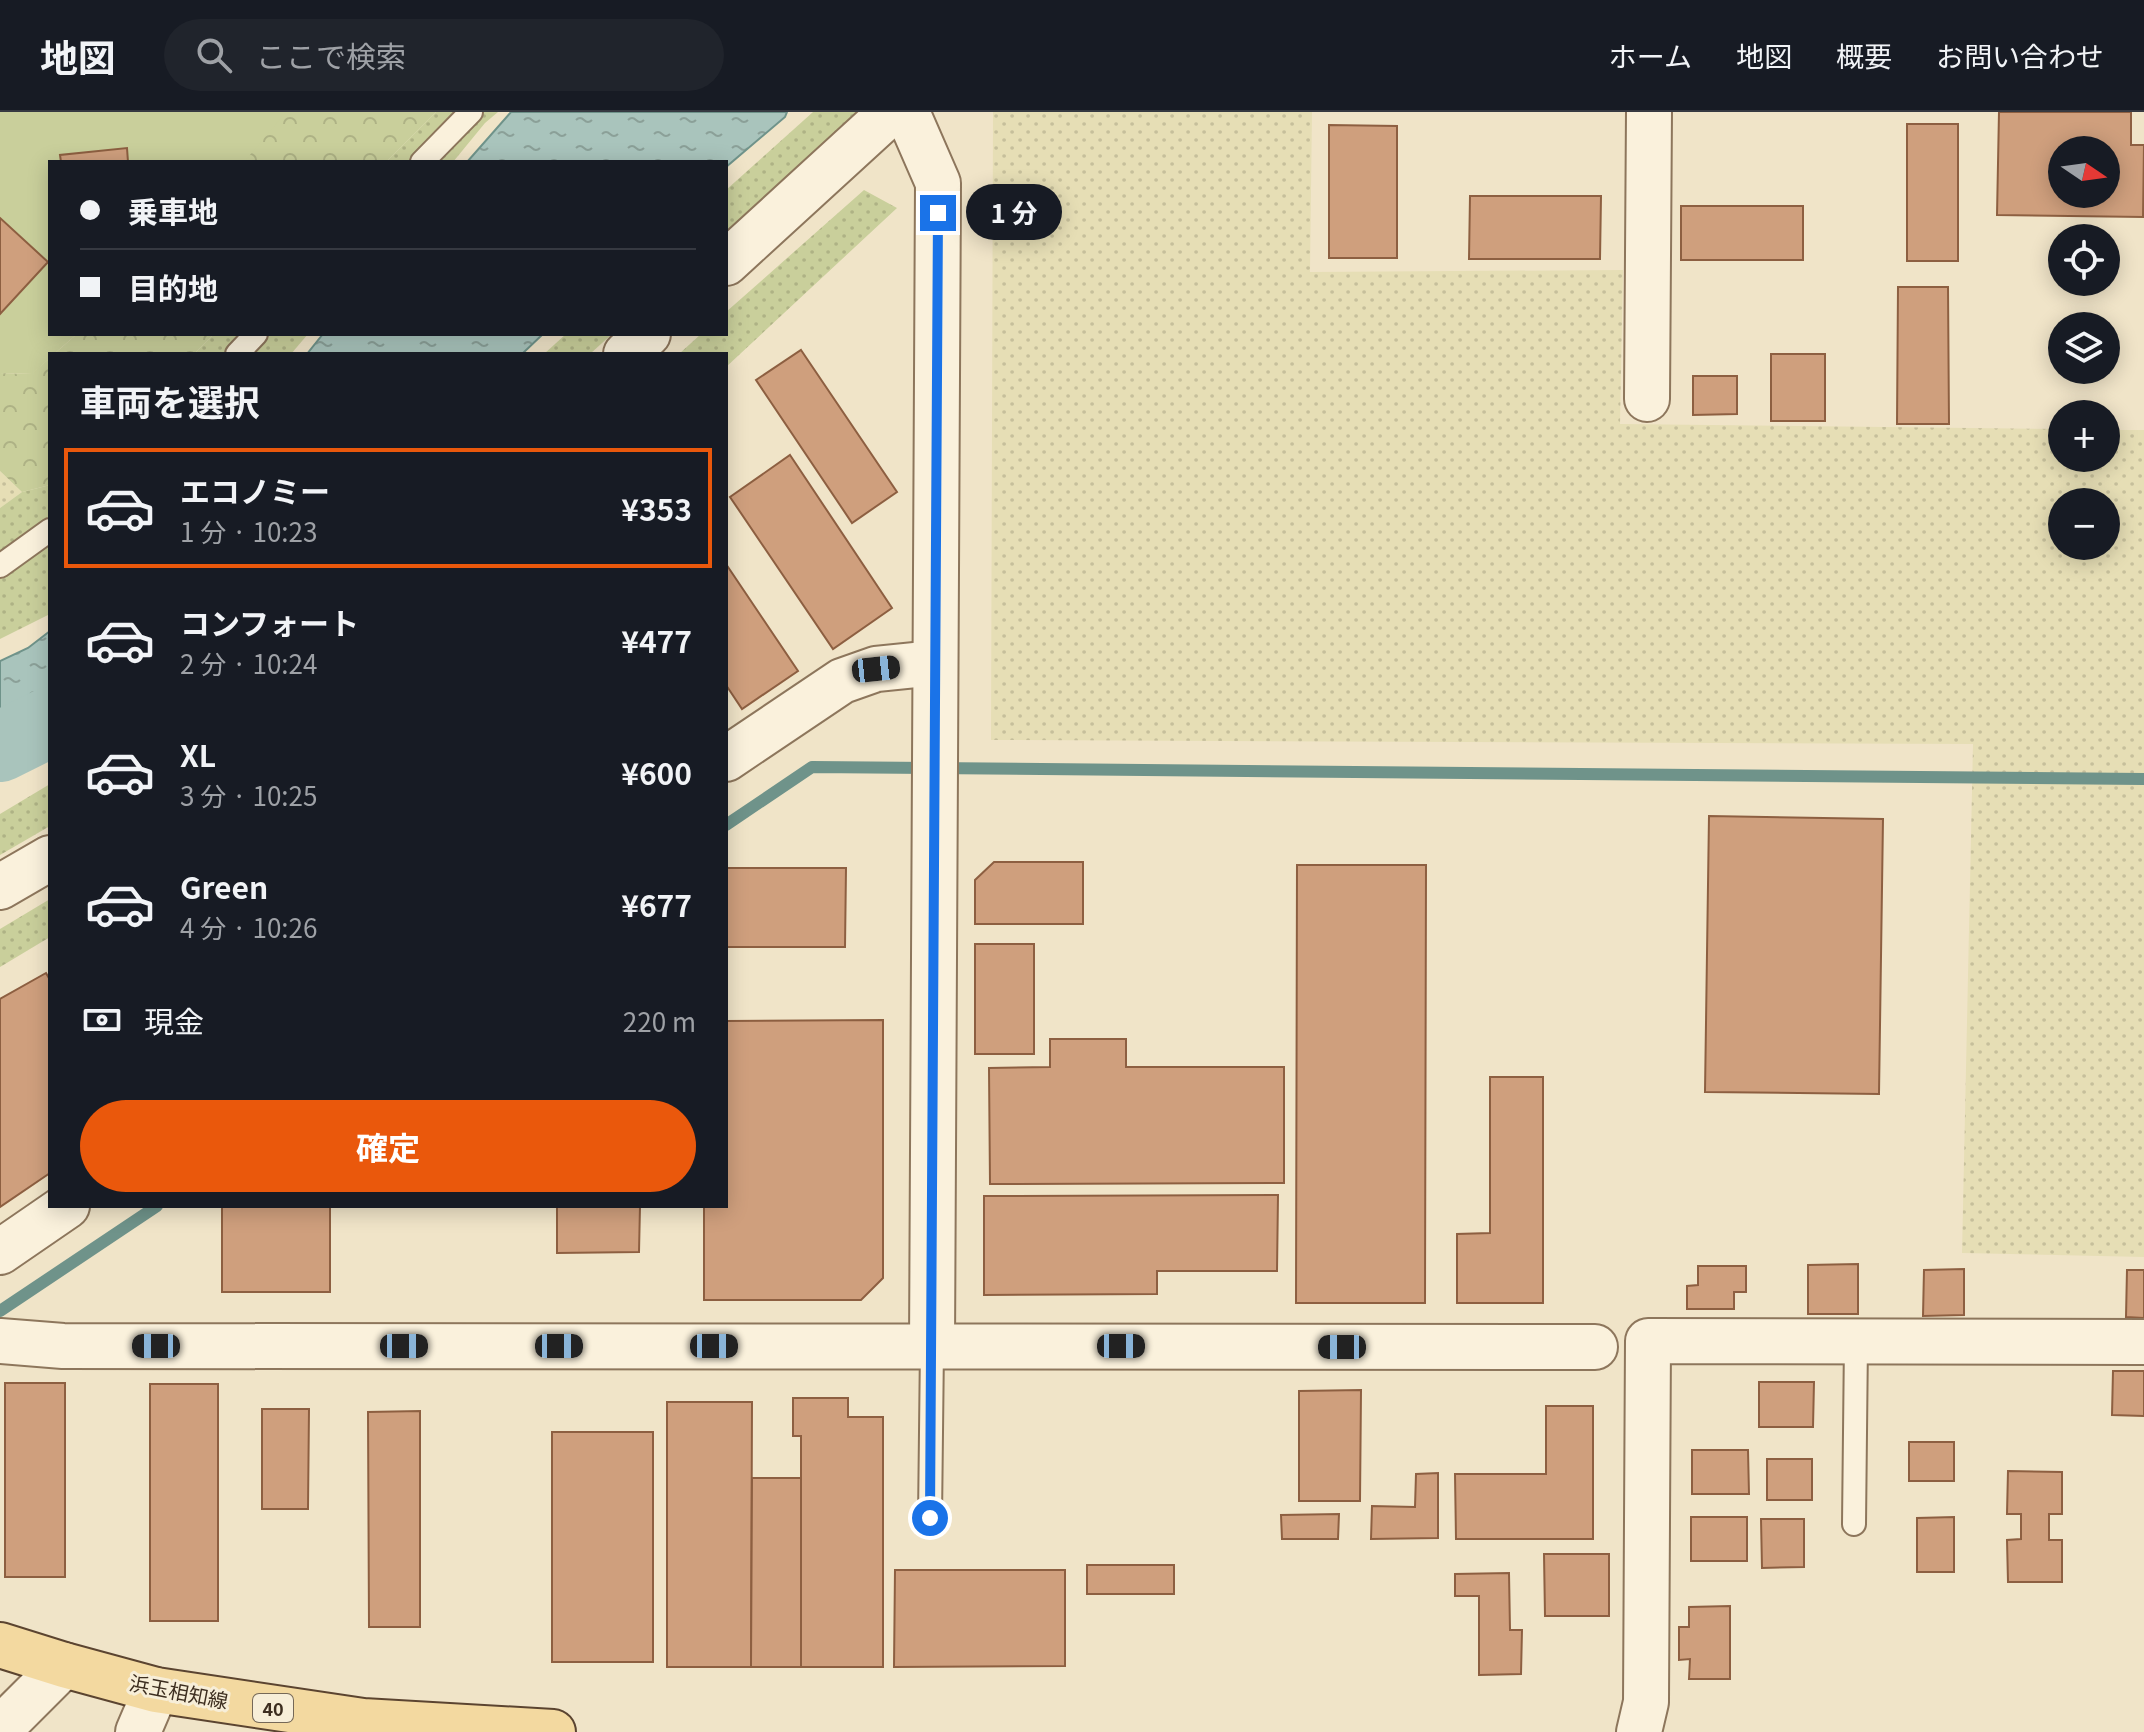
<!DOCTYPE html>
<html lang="ja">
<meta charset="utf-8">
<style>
:root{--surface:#171b24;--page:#20242c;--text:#f1f3f6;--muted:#9ea1a6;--line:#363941;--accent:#ea580c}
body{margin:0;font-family:Georgia,"Noto Sans JP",serif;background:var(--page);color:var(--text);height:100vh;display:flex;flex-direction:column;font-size:30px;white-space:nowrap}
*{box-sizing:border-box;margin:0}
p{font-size:26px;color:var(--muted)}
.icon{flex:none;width:44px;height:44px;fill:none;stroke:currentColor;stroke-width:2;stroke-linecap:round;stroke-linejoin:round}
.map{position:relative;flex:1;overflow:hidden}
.sheet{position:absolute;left:48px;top:240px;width:680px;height:856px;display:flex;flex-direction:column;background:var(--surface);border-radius:0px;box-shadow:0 4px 20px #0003}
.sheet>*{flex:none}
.hud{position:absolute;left:48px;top:48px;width:680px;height:176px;border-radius:0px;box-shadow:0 4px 20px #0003;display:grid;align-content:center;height:176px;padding:0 32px;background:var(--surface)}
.needle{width:52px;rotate:103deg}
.buttons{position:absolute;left:2048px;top:24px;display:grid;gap:16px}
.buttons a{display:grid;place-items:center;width:72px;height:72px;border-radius:50%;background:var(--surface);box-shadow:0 4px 20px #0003;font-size:40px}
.end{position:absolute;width:36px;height:36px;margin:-18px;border:10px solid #1a73e8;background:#fff;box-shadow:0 0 0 4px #fff}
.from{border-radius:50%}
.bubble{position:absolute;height:56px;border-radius:28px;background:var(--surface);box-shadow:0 4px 20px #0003;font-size:26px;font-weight:700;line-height:56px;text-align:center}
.car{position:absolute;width:24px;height:48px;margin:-24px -12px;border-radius:10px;box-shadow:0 0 6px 2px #0007;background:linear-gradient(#222 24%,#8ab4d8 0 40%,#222 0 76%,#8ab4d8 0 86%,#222 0)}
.hud b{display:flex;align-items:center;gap:28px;height:76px;font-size:30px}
.hud b+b{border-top:2px solid var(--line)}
.hud i{width:20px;height:20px;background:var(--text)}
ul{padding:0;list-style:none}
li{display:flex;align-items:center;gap:24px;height:120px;margin:0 16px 12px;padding:0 16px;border:4px solid transparent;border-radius:0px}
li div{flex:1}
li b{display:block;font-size:30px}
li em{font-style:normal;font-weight:700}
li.selected{border-color:var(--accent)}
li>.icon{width:72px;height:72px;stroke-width:1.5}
h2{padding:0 32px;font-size:36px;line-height:96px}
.pay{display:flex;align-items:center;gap:20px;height:88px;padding:0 32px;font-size:30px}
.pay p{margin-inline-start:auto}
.primary-button{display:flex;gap:16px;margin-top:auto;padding:16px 32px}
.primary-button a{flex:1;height:92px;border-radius:48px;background:var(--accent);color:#fff;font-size:32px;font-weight:700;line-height:92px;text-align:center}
header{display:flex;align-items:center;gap:48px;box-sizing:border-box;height:112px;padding:0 40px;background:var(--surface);border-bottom:2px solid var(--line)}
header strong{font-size:38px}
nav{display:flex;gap:44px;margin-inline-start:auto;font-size:28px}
.search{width:560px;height:72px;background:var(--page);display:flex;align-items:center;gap:20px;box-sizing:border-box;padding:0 28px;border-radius:44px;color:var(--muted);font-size:30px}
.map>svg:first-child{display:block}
</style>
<header>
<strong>地図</strong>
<div class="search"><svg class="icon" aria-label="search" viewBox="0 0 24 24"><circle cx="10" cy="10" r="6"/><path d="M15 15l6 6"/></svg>ここで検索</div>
<nav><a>ホーム</a><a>地図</a><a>概要</a><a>お問い合わせ</a></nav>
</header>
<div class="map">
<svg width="2144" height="1620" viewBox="0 0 2144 1620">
<defs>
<pattern id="farmland-dots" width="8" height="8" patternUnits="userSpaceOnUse" patternTransform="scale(2)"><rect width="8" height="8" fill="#e6deb5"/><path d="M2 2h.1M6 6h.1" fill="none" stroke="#c6bf9b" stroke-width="1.8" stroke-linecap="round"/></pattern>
<pattern id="green-dots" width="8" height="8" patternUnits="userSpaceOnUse" patternTransform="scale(2)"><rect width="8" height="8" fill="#c9cf9b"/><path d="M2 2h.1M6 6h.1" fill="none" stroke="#aeb285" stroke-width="1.8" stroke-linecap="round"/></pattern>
<pattern id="forest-crowns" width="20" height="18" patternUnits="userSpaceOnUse" patternTransform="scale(2)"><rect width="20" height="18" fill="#c9cf9b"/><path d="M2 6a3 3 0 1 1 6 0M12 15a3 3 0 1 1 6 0" fill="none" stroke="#aeb285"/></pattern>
<pattern id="water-ripples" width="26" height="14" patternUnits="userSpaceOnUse" patternTransform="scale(2)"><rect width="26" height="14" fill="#a9c4bc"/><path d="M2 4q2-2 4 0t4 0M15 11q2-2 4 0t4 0" fill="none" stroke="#8ba098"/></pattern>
</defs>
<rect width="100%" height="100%" fill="#f0e4c8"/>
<g fill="url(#farmland-dots)" fill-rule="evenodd">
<path d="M993 0H1312L1310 160 1623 158 1620 312 2062 317V346H2106V318H2144V1145L1962 1141 1973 632 991 628ZM2062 390H2106V434H2062Z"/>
<path d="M0 359 22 380 0 396Z"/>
</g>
<g fill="url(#green-dots)">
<path d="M436 0H498L485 11 453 50H386Z"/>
<path d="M813 0H864L726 122V78Z"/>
<path d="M864 78 897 96 726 255V242H679L701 222H726V200Z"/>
<path d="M214 222H308L291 242H194Z"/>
<path d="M566 222H612L590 242H544Z"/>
<path d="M50 373V502L0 527V396L22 380Z"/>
<path d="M50 672V714L0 743V702Z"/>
<path d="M50 787V825L0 855V817Z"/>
</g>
<g fill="url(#forest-crowns)">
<path d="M0 0H436L386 50H173Z"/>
<path d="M77 222H214L194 242H54Z"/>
<path d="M50 246V373L22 380 0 359V261L31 262Z"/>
</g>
<path fill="#c9cf9b" d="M0 0H286L244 50H50V222H77L54 242H50V246L32 262 0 261Z"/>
<g fill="url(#water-ripples)" stroke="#6f938a" stroke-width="2">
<path d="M511 0H787L785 5 726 55V50H467Z"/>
<path d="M323 222H543L522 242H307Z"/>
<path d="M50 519V619L0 633V549L28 536Z"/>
</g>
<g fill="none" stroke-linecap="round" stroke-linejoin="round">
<g stroke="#6f938a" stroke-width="12">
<path d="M726 713 812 655 2144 667"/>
<path d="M0 1199 157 1094"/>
</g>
<path stroke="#a9c4bc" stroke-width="70" d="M0 635 50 610"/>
</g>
<g fill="#cf9f7d" stroke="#8d5f41" stroke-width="2" fill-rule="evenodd">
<path d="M1999 0H2131V33H2144L2143 105 1997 103ZM2062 38H2106V82H2062Z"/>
<rect x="1907" y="12" width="51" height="137"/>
<path d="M1329 13 1397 14V146H1329Z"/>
<path d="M127 36 128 50H61L60 43Z"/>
<path d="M1470 84H1601L1600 147H1469Z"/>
<rect x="1681" y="94" width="122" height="54"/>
<path d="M0 106 48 150 0 202Z"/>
<path d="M1898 175H1948L1949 312H1897Z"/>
<path d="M801 238 897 380 852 411 756 268Z"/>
<rect x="1771" y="242" width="54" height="67"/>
<path d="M1693 264H1737V302L1693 303Z"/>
<path d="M790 343 892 496 833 537 730 385Z"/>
<path d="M726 452 798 559 742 597 726 573Z"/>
<path d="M1709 704 1883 707 1879 982 1705 980Z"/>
<path d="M994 750H1083V812H975V768Z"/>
<path d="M1297 753H1426L1425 1191H1296Z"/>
<path d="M726 756H846L845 835H726Z"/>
<rect x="975" y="832" width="59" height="110"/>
<path d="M46 861 50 868V1061L0 1095V887Z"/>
<path d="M883 908V1166L861 1188H704V1094H726V909Z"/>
<path d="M1050 927H1126V955H1284V1071L990 1072 989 956 1050 955Z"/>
<path d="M1490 965H1543V1191H1457V1122L1490 1121Z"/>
<path d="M1278 1083 1277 1159H1157V1182L984 1183V1084Z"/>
<rect x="222" y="1094" width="108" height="86"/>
<path d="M557 1094H640L639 1140 557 1141Z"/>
<path d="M1858 1152V1202H1808V1153Z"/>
<path d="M1698 1154H1746V1180H1734V1197H1687V1174L1698 1173Z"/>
<path d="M1964 1157V1203L1923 1204 1924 1158Z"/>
<path d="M2127 1158H2144V1206L2126 1205Z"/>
<path d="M2113 1259H2144V1304L2112 1303Z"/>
<path d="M1759 1270H1814L1813 1315H1759Z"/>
<rect x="5" y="1271" width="60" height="194"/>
<rect x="150" y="1272" width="68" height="237"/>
<path d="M1361 1278 1360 1389H1299V1279Z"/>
<path d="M793 1286H848V1305H883V1555H801V1324H793Z"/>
<path d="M667 1290H752L751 1555H667Z"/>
<path d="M1546 1294H1593V1427H1456L1455 1362H1546Z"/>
<path d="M262 1297H309L308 1397H262Z"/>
<path d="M420 1299V1515H369L368 1300Z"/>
<rect x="552" y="1320" width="101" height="230"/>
<rect x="1909" y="1330" width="45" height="39"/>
<path d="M1692 1338H1748L1749 1382H1692Z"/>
<rect x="1767" y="1347" width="45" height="41"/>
<path d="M2008 1359 2062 1360V1402H2049V1428H2062V1470H2008L2007 1428 2021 1427V1402H2007Z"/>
<path d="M1438 1361V1426L1371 1427 1372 1394 1415 1395 1416 1362Z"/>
<path d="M752 1366H801V1555H751Z"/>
<path d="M1339 1402 1338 1427H1282L1281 1403Z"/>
<rect x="1691" y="1405" width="56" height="44"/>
<path d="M1954 1405V1460H1917V1406Z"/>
<path d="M1761 1407H1804V1455L1762 1456Z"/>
<path d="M1544 1442H1609V1504H1545Z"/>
<rect x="1087" y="1453" width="87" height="29"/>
<path d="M895 1458H1065V1554L894 1555Z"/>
<path d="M1509 1461 1510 1518H1522L1521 1562 1479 1563V1484H1455V1462Z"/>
<path d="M1730 1494V1567H1689L1690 1547 1679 1548V1515H1689V1495Z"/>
</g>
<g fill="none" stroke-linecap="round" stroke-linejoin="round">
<g stroke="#8d765c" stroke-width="26">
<g id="service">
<path d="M422 50 471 0"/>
<path d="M237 242 256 222"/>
<path d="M0 454 50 418"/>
<path d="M930 1406 932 1234"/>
<path d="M1854 1412 1856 1229"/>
</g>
</g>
<g stroke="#8d765c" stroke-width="48">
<g id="minor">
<path d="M907 0 938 71 932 1234"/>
<path d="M1647 287 1649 0"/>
<path d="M726 647 842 569 876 557 935 551"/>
<path d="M0 1140 67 1094"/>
<path d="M0 1229 63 1234 1595 1235"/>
<path d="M0 1613 9 1608 64 1553"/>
<path d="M1639 1620 1646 1590 1648 1229 2144 1230"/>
</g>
</g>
<g stroke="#8d765c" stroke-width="48">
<g id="tertiary">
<path d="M726 151 891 0"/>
<path d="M626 242 648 222"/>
<path d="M0 775 50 746"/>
<path d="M138 1620 156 1578"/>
</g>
</g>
<g stroke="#5b4430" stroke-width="48">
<path id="primary" d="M0 1533 64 1553 156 1578 363 1609 553 1620"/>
</g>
<use href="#service" stroke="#faf1dc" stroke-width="22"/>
<use href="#minor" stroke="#faf1dc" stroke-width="44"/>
<use href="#tertiary" stroke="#faf1dc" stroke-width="44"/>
<use href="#primary" stroke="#f3d9a0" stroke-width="44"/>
</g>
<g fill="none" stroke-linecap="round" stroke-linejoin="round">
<path stroke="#1a73e8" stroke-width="10" d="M930 1406 938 101"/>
</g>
<g text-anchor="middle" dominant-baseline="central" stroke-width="6" stroke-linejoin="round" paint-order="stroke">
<rect fill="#f7eed8" stroke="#756857" stroke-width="2" x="253" y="1582" width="40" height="28" rx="6"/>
<g font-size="18" font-weight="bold" fill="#3d2e20">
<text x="273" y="1596">40</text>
</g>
<g font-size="20" fill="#3d2e20" stroke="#f7eed8">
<text transform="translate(179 1579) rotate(11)">浜玉相知線</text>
</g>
</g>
</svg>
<div class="buttons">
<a><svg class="needle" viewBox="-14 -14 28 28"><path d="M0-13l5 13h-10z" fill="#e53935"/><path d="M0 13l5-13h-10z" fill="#9ea1a6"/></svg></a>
<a><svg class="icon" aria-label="locate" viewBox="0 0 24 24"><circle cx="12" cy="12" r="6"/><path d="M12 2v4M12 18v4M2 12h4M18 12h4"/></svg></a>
<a><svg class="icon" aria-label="layers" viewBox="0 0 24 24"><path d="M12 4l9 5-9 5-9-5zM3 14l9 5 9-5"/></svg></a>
<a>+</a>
<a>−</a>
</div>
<i class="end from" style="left:930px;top:1406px"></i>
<i class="end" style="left:938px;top:101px"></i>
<div class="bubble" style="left:966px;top:72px;width:96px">1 分</div>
<i class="car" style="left:876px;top:557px;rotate:84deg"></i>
<i class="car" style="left:156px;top:1234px;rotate:270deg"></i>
<i class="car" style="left:404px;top:1234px;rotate:90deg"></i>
<i class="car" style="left:559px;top:1234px;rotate:90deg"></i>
<i class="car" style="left:714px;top:1234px;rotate:90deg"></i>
<i class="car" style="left:1121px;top:1234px;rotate:90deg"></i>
<i class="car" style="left:1342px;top:1235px;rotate:270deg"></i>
<div class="hud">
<b><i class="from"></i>乗車地</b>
<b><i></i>目的地</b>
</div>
<section class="sheet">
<h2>車両を選択</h2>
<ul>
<li class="selected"><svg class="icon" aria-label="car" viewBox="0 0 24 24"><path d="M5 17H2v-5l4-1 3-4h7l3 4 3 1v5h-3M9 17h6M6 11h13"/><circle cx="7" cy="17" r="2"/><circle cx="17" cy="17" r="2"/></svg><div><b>エコノミー</b><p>1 分 · 10:23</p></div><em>¥353</em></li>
<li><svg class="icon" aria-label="car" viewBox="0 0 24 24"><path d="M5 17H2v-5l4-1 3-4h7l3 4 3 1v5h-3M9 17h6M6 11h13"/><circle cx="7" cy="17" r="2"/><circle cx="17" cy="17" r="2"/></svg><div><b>コンフォート</b><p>2 分 · 10:24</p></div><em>¥477</em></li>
<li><svg class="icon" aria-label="car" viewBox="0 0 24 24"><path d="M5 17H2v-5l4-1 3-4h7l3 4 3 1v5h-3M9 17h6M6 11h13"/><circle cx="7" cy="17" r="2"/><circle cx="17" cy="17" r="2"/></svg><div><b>XL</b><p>3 分 · 10:25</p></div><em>¥600</em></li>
<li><svg class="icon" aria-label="car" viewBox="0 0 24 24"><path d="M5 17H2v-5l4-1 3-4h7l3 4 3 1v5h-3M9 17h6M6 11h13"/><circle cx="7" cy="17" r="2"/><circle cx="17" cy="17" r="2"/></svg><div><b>Green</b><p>4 分 · 10:26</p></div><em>¥677</em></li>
</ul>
<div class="pay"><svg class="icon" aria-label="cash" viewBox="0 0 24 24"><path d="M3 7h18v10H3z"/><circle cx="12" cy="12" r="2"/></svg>現金<p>220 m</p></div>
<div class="primary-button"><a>確定</a></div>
</section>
</div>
